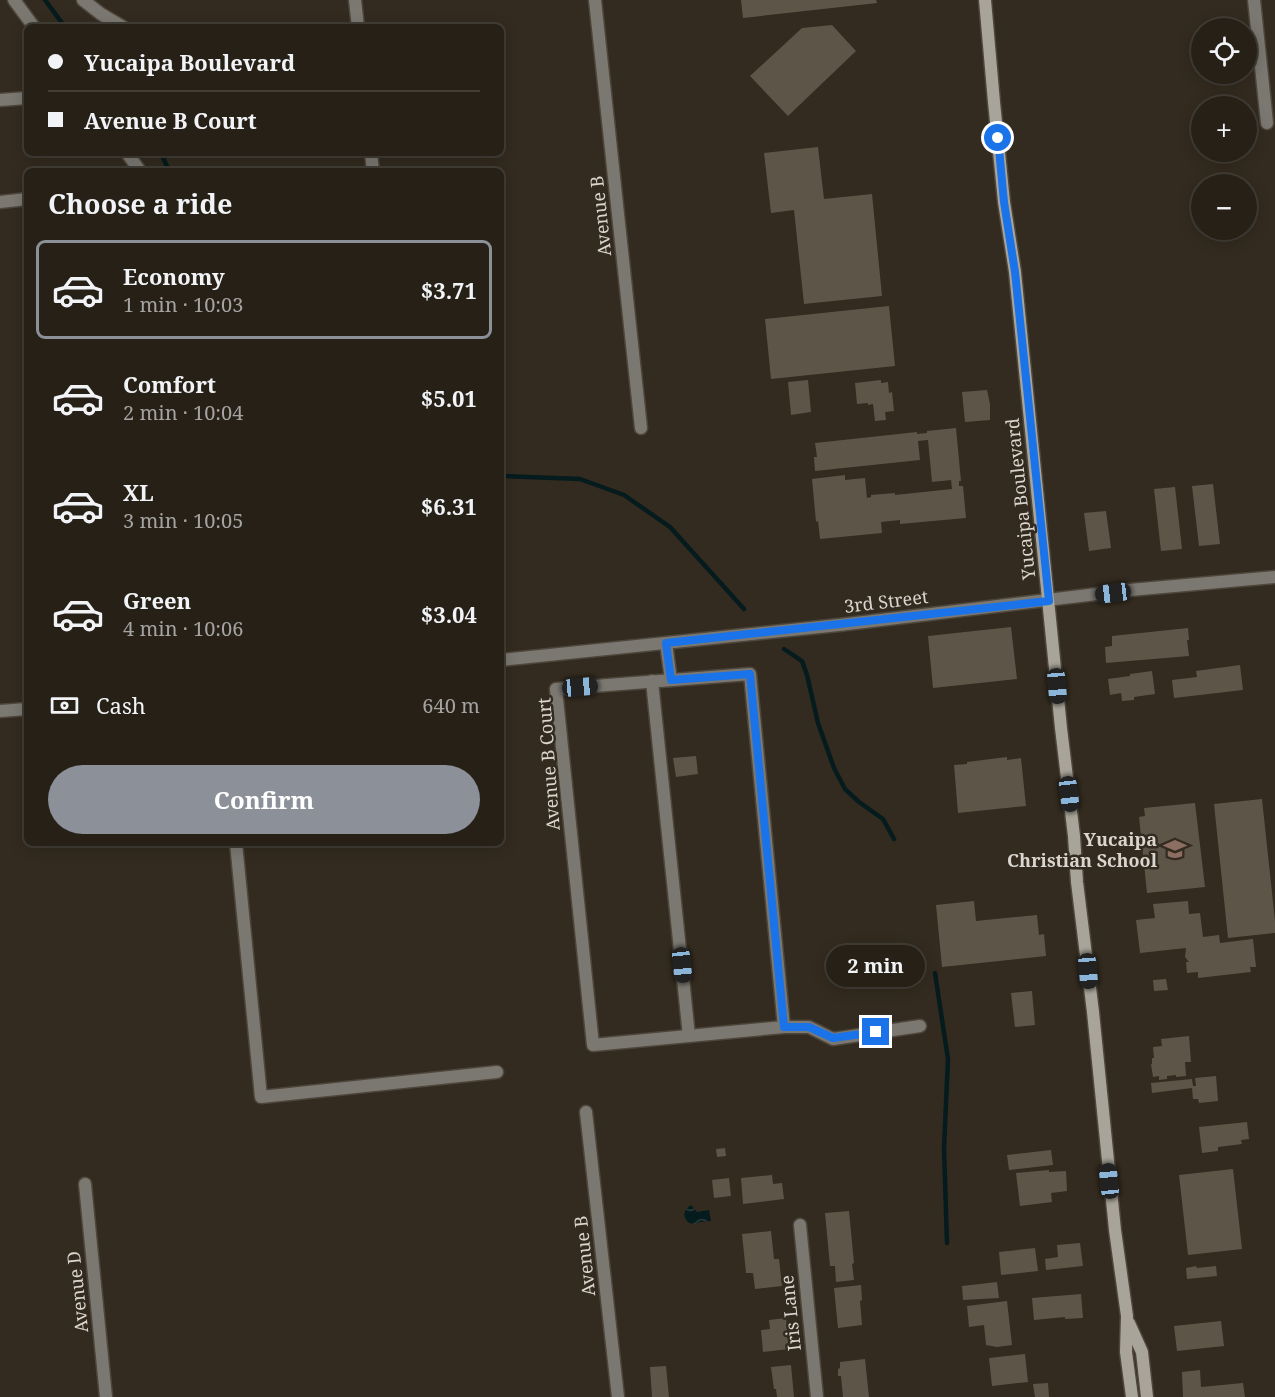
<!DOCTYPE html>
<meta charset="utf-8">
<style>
:root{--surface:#262017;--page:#2e2820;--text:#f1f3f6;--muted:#a4a3a1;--line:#423e36;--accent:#8c9099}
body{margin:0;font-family:"Noto Serif",serif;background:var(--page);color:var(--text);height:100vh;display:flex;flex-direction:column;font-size:22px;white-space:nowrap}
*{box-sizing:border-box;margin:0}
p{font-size:20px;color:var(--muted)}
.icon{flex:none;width:33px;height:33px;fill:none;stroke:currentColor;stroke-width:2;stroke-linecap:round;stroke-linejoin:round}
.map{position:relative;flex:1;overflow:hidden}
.drawer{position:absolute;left:24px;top:168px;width:480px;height:678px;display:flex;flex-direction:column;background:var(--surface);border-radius:9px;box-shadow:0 3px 15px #0003,0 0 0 2px var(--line)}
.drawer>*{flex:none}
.top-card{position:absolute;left:24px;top:24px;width:480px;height:132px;border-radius:9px;box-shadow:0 3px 15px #0003,0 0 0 2px var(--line);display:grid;align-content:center;height:132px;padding:0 24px;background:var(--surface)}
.controls{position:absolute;left:1191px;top:18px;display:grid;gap:12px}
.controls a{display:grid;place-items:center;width:66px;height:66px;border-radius:50%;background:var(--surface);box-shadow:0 3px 15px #0003,0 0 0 2px var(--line);font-size:30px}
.end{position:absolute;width:27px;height:27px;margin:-14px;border:8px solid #1a73e8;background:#fff;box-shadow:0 0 0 3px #fff}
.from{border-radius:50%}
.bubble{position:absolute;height:42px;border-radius:21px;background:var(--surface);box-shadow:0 3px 15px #0003,0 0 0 2px var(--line);font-size:20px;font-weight:700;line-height:42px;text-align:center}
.car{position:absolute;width:18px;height:36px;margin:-18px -9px;border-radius:8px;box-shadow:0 0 4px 2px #0007;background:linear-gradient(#222 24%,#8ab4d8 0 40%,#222 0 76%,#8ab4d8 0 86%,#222 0)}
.top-card b{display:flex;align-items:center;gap:21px;height:57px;font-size:22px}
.top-card b+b{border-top:2px solid var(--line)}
.top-card i{width:15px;height:15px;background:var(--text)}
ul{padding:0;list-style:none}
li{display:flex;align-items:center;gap:18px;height:99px;margin:0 12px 9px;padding:0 12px;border:3px solid transparent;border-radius:9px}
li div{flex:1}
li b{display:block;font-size:22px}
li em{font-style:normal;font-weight:700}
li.current{border-color:var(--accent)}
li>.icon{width:54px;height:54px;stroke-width:1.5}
h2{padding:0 24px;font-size:27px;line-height:72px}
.pay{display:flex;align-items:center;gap:15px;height:66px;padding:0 24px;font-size:22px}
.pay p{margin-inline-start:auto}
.action{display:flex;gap:12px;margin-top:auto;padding:12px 24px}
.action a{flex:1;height:69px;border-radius:36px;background:var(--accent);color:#fff;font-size:24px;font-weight:700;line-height:69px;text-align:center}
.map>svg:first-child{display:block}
</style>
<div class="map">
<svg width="1275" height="1397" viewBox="0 0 1275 1397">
<defs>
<pattern id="water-waves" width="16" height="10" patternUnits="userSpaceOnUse" patternTransform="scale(1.5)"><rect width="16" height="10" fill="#051b1d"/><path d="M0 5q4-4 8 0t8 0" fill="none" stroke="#293b3d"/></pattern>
</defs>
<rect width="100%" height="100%" fill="#332b1f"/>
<path fill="url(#water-waves)" d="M691 1205 697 1212 709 1210 711 1221 699 1222 695 1224 689 1223C682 1217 683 1210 691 1205Z"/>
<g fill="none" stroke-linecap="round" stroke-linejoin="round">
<g stroke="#051b1d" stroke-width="4.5">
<path d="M45 0 65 27"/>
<path d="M161 153 169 171"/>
<path d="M501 476 580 479 624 495 670 527 744 609"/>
<path d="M784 649 802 661 807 675 818 723 834 768 845 789 859 802 883 819 894 839"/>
<path d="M935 973 948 1059 944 1148 947 1243"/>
</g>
</g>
<g fill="#5e5549">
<path d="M741 0H876L877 3 743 18Z"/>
<path d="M832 25 856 51 788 116 750 76 802 28Z"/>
<path d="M818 147 824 199 872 194 882 296 804 304 794 210 771 213 764 153Z"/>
<path d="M889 306 895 366 771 379 765 319Z"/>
<path d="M808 380 811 412 791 415 788 382Z"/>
<path d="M881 380V383L888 382 889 393 892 392 894 411 885 412 886 420 875 421 873 404 868 405V403L857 404 855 383Z"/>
<path d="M987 390 990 404V420L965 422 962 392Z"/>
<path d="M956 428 961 481H959V486H963L966 518 900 524V520L881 522 882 533 820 539 818 521 816 522 812 479 845 475V480L865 478 867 498 871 497V495L895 493V495L952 489 951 480 932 482 928 440 918 441 920 460 815 471 814 457H817L815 443 917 432V434L927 433V431Z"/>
<path d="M1213 484 1220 544 1199 546 1192 486Z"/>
<path d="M1175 487 1182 549 1161 551 1154 489Z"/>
<path d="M1106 511 1111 548 1089 551 1084 513Z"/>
<path d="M1011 627 1017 679 933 688 928 636Z"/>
<path d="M1188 628 1189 640H1187L1189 656 1106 663 1105 647 1112 646V636Z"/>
<path d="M1240 665 1243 690 1174 698 1172 680 1197 677 1196 671Z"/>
<path d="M1152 671 1155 694 1134 697V700L1122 701 1121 693 1110 695 1108 679 1130 676V674Z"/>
<path d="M696 756 698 774 676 777 673 758Z"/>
<path d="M1007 757V760L1021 758 1026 806 958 813 954 765 967 764V762Z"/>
<path d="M1262 799 1275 921V933L1228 938 1214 804Z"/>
<path d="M1195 803 1205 887 1147 893 1139 817 1145 816 1144 808Z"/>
<path d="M974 901 976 921 1037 915 1039 935 1044 934 1046 956 942 967 936 905Z"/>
<path d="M1188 901 1189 914 1200 913 1203 937 1219 935 1220 943 1253 939 1256 967H1250L1251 972 1198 978V972L1187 973 1186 962H1189L1185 957 1186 948 1140 953 1136 920 1155 918 1153 904Z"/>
<path d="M1166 979 1168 990 1154 991 1153 980Z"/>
<path d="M1032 991 1035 1025 1015 1027 1011 993Z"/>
<path d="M1189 1036 1191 1062H1185L1186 1076 1176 1077V1075L1167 1076V1079L1159 1080V1076L1153 1077 1151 1064H1152V1058H1154L1153 1047 1162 1046 1161 1039Z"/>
<path d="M1216 1076 1218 1101 1199 1103 1198 1099H1193L1192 1088 1152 1093 1151 1083 1192 1079 1193 1086H1196L1195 1078Z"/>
<path d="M1247 1122 1249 1139 1241 1140 1242 1144 1218 1147V1151L1202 1153 1199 1127Z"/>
<path d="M725 1148 726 1156 717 1157 716 1149Z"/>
<path d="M1051 1150 1053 1165 1009 1170 1007 1155Z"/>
<path d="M1233 1169 1242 1249 1188 1255 1179 1175Z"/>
<path d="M1049 1170V1172L1066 1171 1067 1191 1051 1193 1052 1202 1020 1206 1016 1173Z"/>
<path d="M772 1175 773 1184 782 1183 784 1199 743 1204 741 1178Z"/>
<path d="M729 1178 731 1196 714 1198 712 1180Z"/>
<path d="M849 1211 854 1263 852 1264 854 1280 836 1282 835 1266H830L825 1213Z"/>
<path d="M771 1231 774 1259H779L782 1286 755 1289 753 1273H746L742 1234Z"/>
<path d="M1080 1243 1083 1266 1046 1270 1045 1259 1058 1257 1057 1245Z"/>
<path d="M1035 1248 1038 1271 1001 1275 999 1252Z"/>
<path d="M1196 1266 1197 1268 1216 1266 1217 1276 1187 1279 1186 1268Z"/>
<path d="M997 1282 999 1298 963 1300 962 1286Z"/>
<path d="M861 1285 862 1300 860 1301 862 1325 838 1328 834 1288Z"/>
<path d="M1081 1294 1083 1318 1065 1319V1317L1034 1320 1032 1298Z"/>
<path d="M1007 1301 1012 1345 997 1347 986 1345 984 1325 969 1327 967 1306Z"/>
<path d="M786 1318 789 1349 763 1352 761 1330 770 1329 769 1320Z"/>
<path d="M1221 1321 1224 1346 1177 1351 1174 1326Z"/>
<path d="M1025 1354 1028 1382 992 1386 989 1358Z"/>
<path d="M865 1359 869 1397H843L841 1376H838V1369L840 1368V1362Z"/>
<path d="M791 1365 794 1397H777L776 1389H774L771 1367Z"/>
<path d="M666 1366 669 1397H652L650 1367Z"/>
<path d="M1200 1370 1201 1387 1243 1383 1245 1397H1183L1182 1372Z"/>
<path d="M1048 1383 1049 1397H1035L1033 1384Z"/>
</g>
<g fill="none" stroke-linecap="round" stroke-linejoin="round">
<g stroke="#4e463b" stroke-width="15">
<g id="minor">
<path d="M14 0 34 27"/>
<path d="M83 0 101 14 123 27"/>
<path d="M355 0 358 27"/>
<path d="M595 0 641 428"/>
<path d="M1254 0 1267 123"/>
<path d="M0 100 27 98"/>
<path d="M127 153 140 171"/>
<path d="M371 153 373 171"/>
<path d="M0 202 27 199"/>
<path d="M666 643 671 680"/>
<path d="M652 681 689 1036"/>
<path d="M236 843 261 1097 497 1072"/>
<path d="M784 1027 750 674 556 689 593 1045 784 1027H809L833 1039 920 1026"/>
<path d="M586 1112 618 1397"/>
<path d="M85 1184 106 1397"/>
<path d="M800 1225 817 1397"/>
</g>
</g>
<g stroke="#4e463b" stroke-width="15">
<g id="tertiary">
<path d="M501 660 839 625 1130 590 1275 577"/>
<path d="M0 711 27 709"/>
</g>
</g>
<g stroke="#4e463b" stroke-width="15">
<g id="secondary">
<path d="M985 0 994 102 1004 202 1015 272 1061 728 1074 836 1077 882 1093 1012 1115 1230 1127 1316 1126 1352 1132 1397"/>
<path d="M1129 1323 1142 1352 1147 1397"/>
</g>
</g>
<use href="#minor" stroke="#7b7872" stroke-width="12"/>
<use href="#tertiary" stroke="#7b7872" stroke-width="12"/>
<use href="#secondary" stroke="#a8a499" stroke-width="12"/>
</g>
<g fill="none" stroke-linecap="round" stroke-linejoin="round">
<path stroke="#1a73e8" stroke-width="8" d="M876 1032 833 1038 809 1027H784L750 674 671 680 666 643 1049 601 1015 272 1004 202 998 138"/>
</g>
<defs>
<g id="school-bare" transform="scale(1.8)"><path d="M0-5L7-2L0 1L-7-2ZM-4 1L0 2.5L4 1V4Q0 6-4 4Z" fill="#8d6e63" stroke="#332b1f" stroke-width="2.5" paint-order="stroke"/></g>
</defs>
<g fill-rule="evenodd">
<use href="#school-bare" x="1175" y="849"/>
</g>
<g text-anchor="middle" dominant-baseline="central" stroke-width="5" stroke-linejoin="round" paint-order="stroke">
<g font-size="18" fill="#dad5ce" stroke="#332b1f">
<text transform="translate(600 216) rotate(-96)">Avenue B</text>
<text transform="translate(1020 499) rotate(-96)">Yucaipa Boulevard</text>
<text transform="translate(886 601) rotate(-7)">3rd Street</text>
<text transform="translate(548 764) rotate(-94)">Avenue B Court</text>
<text transform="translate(584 1256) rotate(-96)">Avenue B</text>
<text transform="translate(77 1292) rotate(-96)">Avenue D</text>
<text transform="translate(790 1313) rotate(-96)">Iris Lane</text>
</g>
<g font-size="18" font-weight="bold" fill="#dad5ce" stroke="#332b1f" text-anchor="end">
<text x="1157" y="839">Yucaipa<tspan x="1157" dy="21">Christian School</tspan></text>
</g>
</g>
</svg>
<div class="controls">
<a><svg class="icon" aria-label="locate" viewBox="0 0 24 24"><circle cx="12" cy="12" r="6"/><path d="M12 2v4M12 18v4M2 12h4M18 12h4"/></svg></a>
<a>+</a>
<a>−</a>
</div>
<i class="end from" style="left:998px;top:138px"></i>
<i class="end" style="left:876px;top:1032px"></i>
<div class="bubble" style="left:826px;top:945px;width:99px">2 min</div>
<i class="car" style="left:1113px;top:593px;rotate:263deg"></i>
<i class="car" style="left:1057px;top:686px;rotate:175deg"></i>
<i class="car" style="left:580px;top:687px;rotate:85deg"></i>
<i class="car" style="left:1069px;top:794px;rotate:173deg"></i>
<i class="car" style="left:682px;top:965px;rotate:174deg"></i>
<i class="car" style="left:1088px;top:971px;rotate:175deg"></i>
<i class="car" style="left:1109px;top:1181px;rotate:354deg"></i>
<div class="top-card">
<b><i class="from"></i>Yucaipa Boulevard</b>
<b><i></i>Avenue B Court</b>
</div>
<section class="drawer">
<h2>Choose a ride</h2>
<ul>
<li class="current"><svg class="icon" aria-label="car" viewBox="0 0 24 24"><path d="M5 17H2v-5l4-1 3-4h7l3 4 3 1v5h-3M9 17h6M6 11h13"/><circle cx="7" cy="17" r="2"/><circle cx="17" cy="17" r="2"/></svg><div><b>Economy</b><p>1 min · 10:03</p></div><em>$3.71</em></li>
<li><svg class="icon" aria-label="car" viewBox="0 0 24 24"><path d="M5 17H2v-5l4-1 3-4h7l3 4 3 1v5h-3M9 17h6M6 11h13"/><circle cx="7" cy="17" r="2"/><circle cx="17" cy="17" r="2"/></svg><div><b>Comfort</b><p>2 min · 10:04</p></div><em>$5.01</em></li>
<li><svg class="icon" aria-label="car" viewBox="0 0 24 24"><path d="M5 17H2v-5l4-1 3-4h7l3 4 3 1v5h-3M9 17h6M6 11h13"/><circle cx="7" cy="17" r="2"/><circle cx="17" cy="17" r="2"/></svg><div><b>XL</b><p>3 min · 10:05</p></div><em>$6.31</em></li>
<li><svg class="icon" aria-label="car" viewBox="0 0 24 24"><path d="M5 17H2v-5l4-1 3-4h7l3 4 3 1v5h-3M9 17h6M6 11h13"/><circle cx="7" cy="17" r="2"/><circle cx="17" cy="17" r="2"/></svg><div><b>Green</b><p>4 min · 10:06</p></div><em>$3.04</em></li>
</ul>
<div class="pay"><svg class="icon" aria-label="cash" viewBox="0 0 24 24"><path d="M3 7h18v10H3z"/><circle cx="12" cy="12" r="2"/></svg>Cash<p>640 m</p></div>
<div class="action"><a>Confirm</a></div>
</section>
</div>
